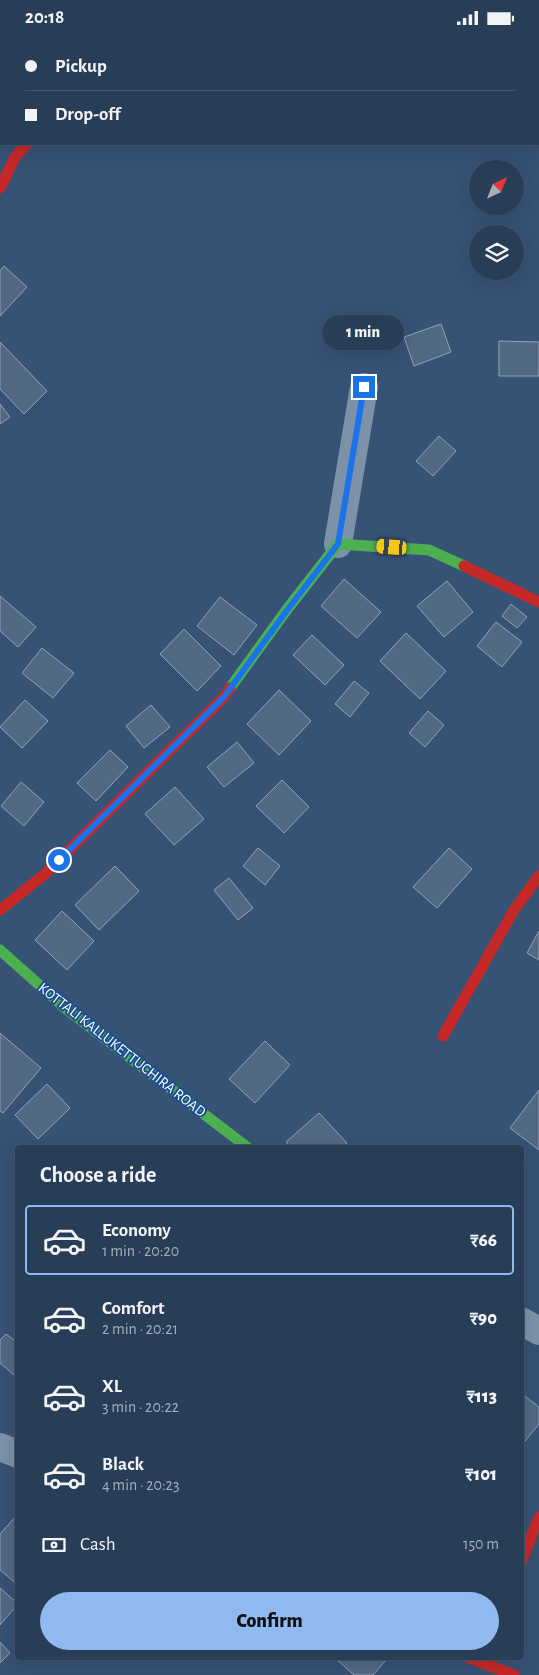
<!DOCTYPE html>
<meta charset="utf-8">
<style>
:root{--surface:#283e57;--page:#30455d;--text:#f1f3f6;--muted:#a5aeba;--line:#44576d;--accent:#90b9f0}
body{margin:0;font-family:"Alegreya Sans",sans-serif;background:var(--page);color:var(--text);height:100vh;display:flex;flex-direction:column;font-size:19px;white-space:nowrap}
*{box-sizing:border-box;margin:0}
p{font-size:16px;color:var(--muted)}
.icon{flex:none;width:28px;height:28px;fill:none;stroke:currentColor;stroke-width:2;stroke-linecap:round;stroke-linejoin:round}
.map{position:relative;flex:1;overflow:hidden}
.drawer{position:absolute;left:15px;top:1110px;width:509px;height:515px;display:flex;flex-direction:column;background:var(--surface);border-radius:5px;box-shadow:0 5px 20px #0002,0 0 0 1px var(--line)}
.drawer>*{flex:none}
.hud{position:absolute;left:0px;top:0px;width:540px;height:110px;box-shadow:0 5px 20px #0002,0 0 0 1px var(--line);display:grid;align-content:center;height:110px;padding:0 25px;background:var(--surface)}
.needle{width:32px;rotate:43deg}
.buttons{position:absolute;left:469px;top:125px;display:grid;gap:10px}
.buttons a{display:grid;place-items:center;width:55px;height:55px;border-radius:50%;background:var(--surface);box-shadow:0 5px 20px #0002,0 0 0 1px var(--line);font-size:25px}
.end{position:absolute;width:22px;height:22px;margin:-11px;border:6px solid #1a73e8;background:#fff;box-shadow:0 0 0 2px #fff}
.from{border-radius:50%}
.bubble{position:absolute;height:35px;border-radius:18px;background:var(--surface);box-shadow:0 5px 20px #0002,0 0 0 1px var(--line);font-size:16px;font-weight:800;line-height:35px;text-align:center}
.car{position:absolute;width:15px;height:30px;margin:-15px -8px;border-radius:6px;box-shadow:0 0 4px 1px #0007;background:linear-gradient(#f5c518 24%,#345 0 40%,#f5c518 0 76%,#345 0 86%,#f5c518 0)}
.hud b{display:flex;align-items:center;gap:18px;height:48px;font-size:19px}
.hud b+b{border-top:1px solid var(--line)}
.hud i{width:12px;height:12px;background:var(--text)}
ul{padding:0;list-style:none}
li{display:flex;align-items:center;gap:15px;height:70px;margin:0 10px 8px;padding:0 15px;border:2px solid transparent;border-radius:5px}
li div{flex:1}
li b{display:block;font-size:19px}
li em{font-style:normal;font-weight:800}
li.on{border-color:var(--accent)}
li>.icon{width:45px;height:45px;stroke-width:1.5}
h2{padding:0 25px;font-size:22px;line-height:60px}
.pay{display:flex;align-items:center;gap:12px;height:55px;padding:0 25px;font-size:19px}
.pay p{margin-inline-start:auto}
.button{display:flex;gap:10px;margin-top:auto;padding:10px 25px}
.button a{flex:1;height:58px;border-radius:30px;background:var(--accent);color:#111;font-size:20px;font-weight:800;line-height:58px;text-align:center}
.status{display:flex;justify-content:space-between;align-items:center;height:35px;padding:0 25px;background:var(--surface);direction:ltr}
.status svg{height:14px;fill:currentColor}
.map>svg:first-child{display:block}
</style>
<div class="status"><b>20:18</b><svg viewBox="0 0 49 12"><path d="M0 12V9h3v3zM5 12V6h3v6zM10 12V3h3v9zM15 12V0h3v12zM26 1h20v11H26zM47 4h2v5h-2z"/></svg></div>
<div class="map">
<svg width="539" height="1640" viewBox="0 0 539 1640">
<rect width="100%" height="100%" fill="#365274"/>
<g fill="#526984" stroke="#92a2b6">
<path d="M4 231 27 252 0 281V236Z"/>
<path d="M441 289 451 317 414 331 404 302Z"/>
<path d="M499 306 539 307V341H499Z"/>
<path d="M0 307 47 356 24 379 0 354Z"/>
<path d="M0 369 10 382 0 389Z"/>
<path d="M439 401 456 416 433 441 416 426Z"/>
<path d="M344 544 381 577 357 603 321 571Z"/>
<path d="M447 546 473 577 444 602 417 571Z"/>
<path d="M0 561 36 592 18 612 0 596Z"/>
<path d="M220 562 257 590 234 620 197 591Z"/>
<path d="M511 569 527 582 517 593 502 581Z"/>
<path d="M496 587 522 607 502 632 477 611Z"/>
<path d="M184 594 221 631 197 656 160 619Z"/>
<path d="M406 598 446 636 420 664 380 626Z"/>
<path d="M312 600 344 630 325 650 293 620Z"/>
<path d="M42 613 74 638 53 663 22 638Z"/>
<path d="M354 646 369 658 350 682 335 669Z"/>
<path d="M279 655 311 686 279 720 247 689Z"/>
<path d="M25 665 48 686 22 713 0 692Z"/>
<path d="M151 670 170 692 144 713 126 691Z"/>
<path d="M428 676 444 690 425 712 409 698Z"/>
<path d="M237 707 254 728 224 752 207 732Z"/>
<path d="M110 715 128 732 96 766 77 748Z"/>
<path d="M282 745 309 772 284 798 256 771Z"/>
<path d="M21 747 44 767 24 791 1 771Z"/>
<path d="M175 752 204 784 174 810 145 779Z"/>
<path d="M258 813 280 831 265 850 243 831Z"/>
<path d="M449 813 472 834 437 873 413 852Z"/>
<path d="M115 831 139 856 99 895 75 870Z"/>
<path d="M229 843 253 873 238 885 214 855Z"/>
<path d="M62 876 94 906 67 935 35 905Z"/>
<path d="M539 896V925L527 918Z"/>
<path d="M0 998 41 1033 3 1078 0 1076Z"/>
<path d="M265 1006 290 1030 255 1068 229 1044Z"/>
<path d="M47 1049 70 1073 38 1104 15 1080Z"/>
<path d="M539 1055V1115L510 1093Z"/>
<path d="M319 1078 347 1108 341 1112H291L286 1107Z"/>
<path d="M6 1299 18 1308V1335L14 1340 0 1328V1305Z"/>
<path d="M521 1358 539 1372V1389L521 1411Z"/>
<path d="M18 1479V1550L0 1535V1499Z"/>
<path d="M0 1553 18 1569 0 1590Z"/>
<path d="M0 1607 10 1618 0 1628Z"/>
<path d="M338 1622H386L387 1624 373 1640H354L336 1624Z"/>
</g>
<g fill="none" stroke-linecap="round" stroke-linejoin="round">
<g stroke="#7d92a8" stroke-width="28">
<path d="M134 1 135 0"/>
<path d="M338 509 364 352"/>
<path d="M521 1286 539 1296"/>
<path d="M0 1412 18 1419"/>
</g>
<g stroke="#4caf50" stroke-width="11">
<path d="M230 653 288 573 338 509 429 515 464 531"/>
<path d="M0 915 65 973 247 1112"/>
</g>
<g stroke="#c62828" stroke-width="11">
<path d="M0 153 15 122 27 109"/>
<path d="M464 531 539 567"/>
<path d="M0 875 45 839 224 662 230 653"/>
<path d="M443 1001 514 875 539 841"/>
<path d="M521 1528 539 1482"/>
<path d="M467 1622 514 1640"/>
</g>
</g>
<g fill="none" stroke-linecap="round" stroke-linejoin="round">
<path stroke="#1a73e8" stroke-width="6" d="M59 825 224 662 288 574 338 509 364 352"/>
</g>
<g text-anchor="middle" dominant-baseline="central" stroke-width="4" stroke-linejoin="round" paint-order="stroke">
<g font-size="15" fill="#fff" stroke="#1b4f8f">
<text transform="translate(122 1015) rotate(38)">KOTTALI KALLUKETTUCHIRA ROAD</text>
</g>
</g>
</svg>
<div class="buttons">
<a><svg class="needle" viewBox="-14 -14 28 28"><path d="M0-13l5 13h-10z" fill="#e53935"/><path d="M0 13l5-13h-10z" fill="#a5aeba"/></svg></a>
<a><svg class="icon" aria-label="layers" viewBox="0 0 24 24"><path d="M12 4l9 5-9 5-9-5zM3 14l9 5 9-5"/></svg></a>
</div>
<i class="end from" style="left:59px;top:825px"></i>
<i class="end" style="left:364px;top:352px"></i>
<div class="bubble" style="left:322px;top:280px;width:82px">1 min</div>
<i class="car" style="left:392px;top:512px;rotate:274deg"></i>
<div class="hud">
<b><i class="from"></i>Pickup</b>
<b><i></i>Drop-off</b>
</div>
<section class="drawer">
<h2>Choose a ride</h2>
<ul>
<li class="on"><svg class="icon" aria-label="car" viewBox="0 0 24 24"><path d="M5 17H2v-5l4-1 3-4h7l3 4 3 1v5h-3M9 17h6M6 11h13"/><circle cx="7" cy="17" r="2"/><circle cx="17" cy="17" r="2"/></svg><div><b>Economy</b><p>1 min · 20:20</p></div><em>₹66</em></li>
<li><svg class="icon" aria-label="car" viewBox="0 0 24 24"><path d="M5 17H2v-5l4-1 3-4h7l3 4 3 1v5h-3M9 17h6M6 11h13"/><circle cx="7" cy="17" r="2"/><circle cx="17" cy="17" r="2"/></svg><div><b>Comfort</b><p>2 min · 20:21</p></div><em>₹90</em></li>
<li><svg class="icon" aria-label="car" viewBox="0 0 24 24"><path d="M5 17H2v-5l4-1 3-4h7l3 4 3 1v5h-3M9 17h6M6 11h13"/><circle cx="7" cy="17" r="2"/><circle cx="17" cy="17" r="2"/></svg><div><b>XL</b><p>3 min · 20:22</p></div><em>₹113</em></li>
<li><svg class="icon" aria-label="car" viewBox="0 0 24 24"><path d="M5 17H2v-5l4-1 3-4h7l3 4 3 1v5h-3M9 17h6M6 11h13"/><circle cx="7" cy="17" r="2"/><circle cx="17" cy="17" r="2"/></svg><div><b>Black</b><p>4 min · 20:23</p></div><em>₹101</em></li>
</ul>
<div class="pay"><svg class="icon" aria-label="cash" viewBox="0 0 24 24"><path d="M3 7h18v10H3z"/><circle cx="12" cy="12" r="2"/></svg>Cash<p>150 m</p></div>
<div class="button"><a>Confirm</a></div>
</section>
</div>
